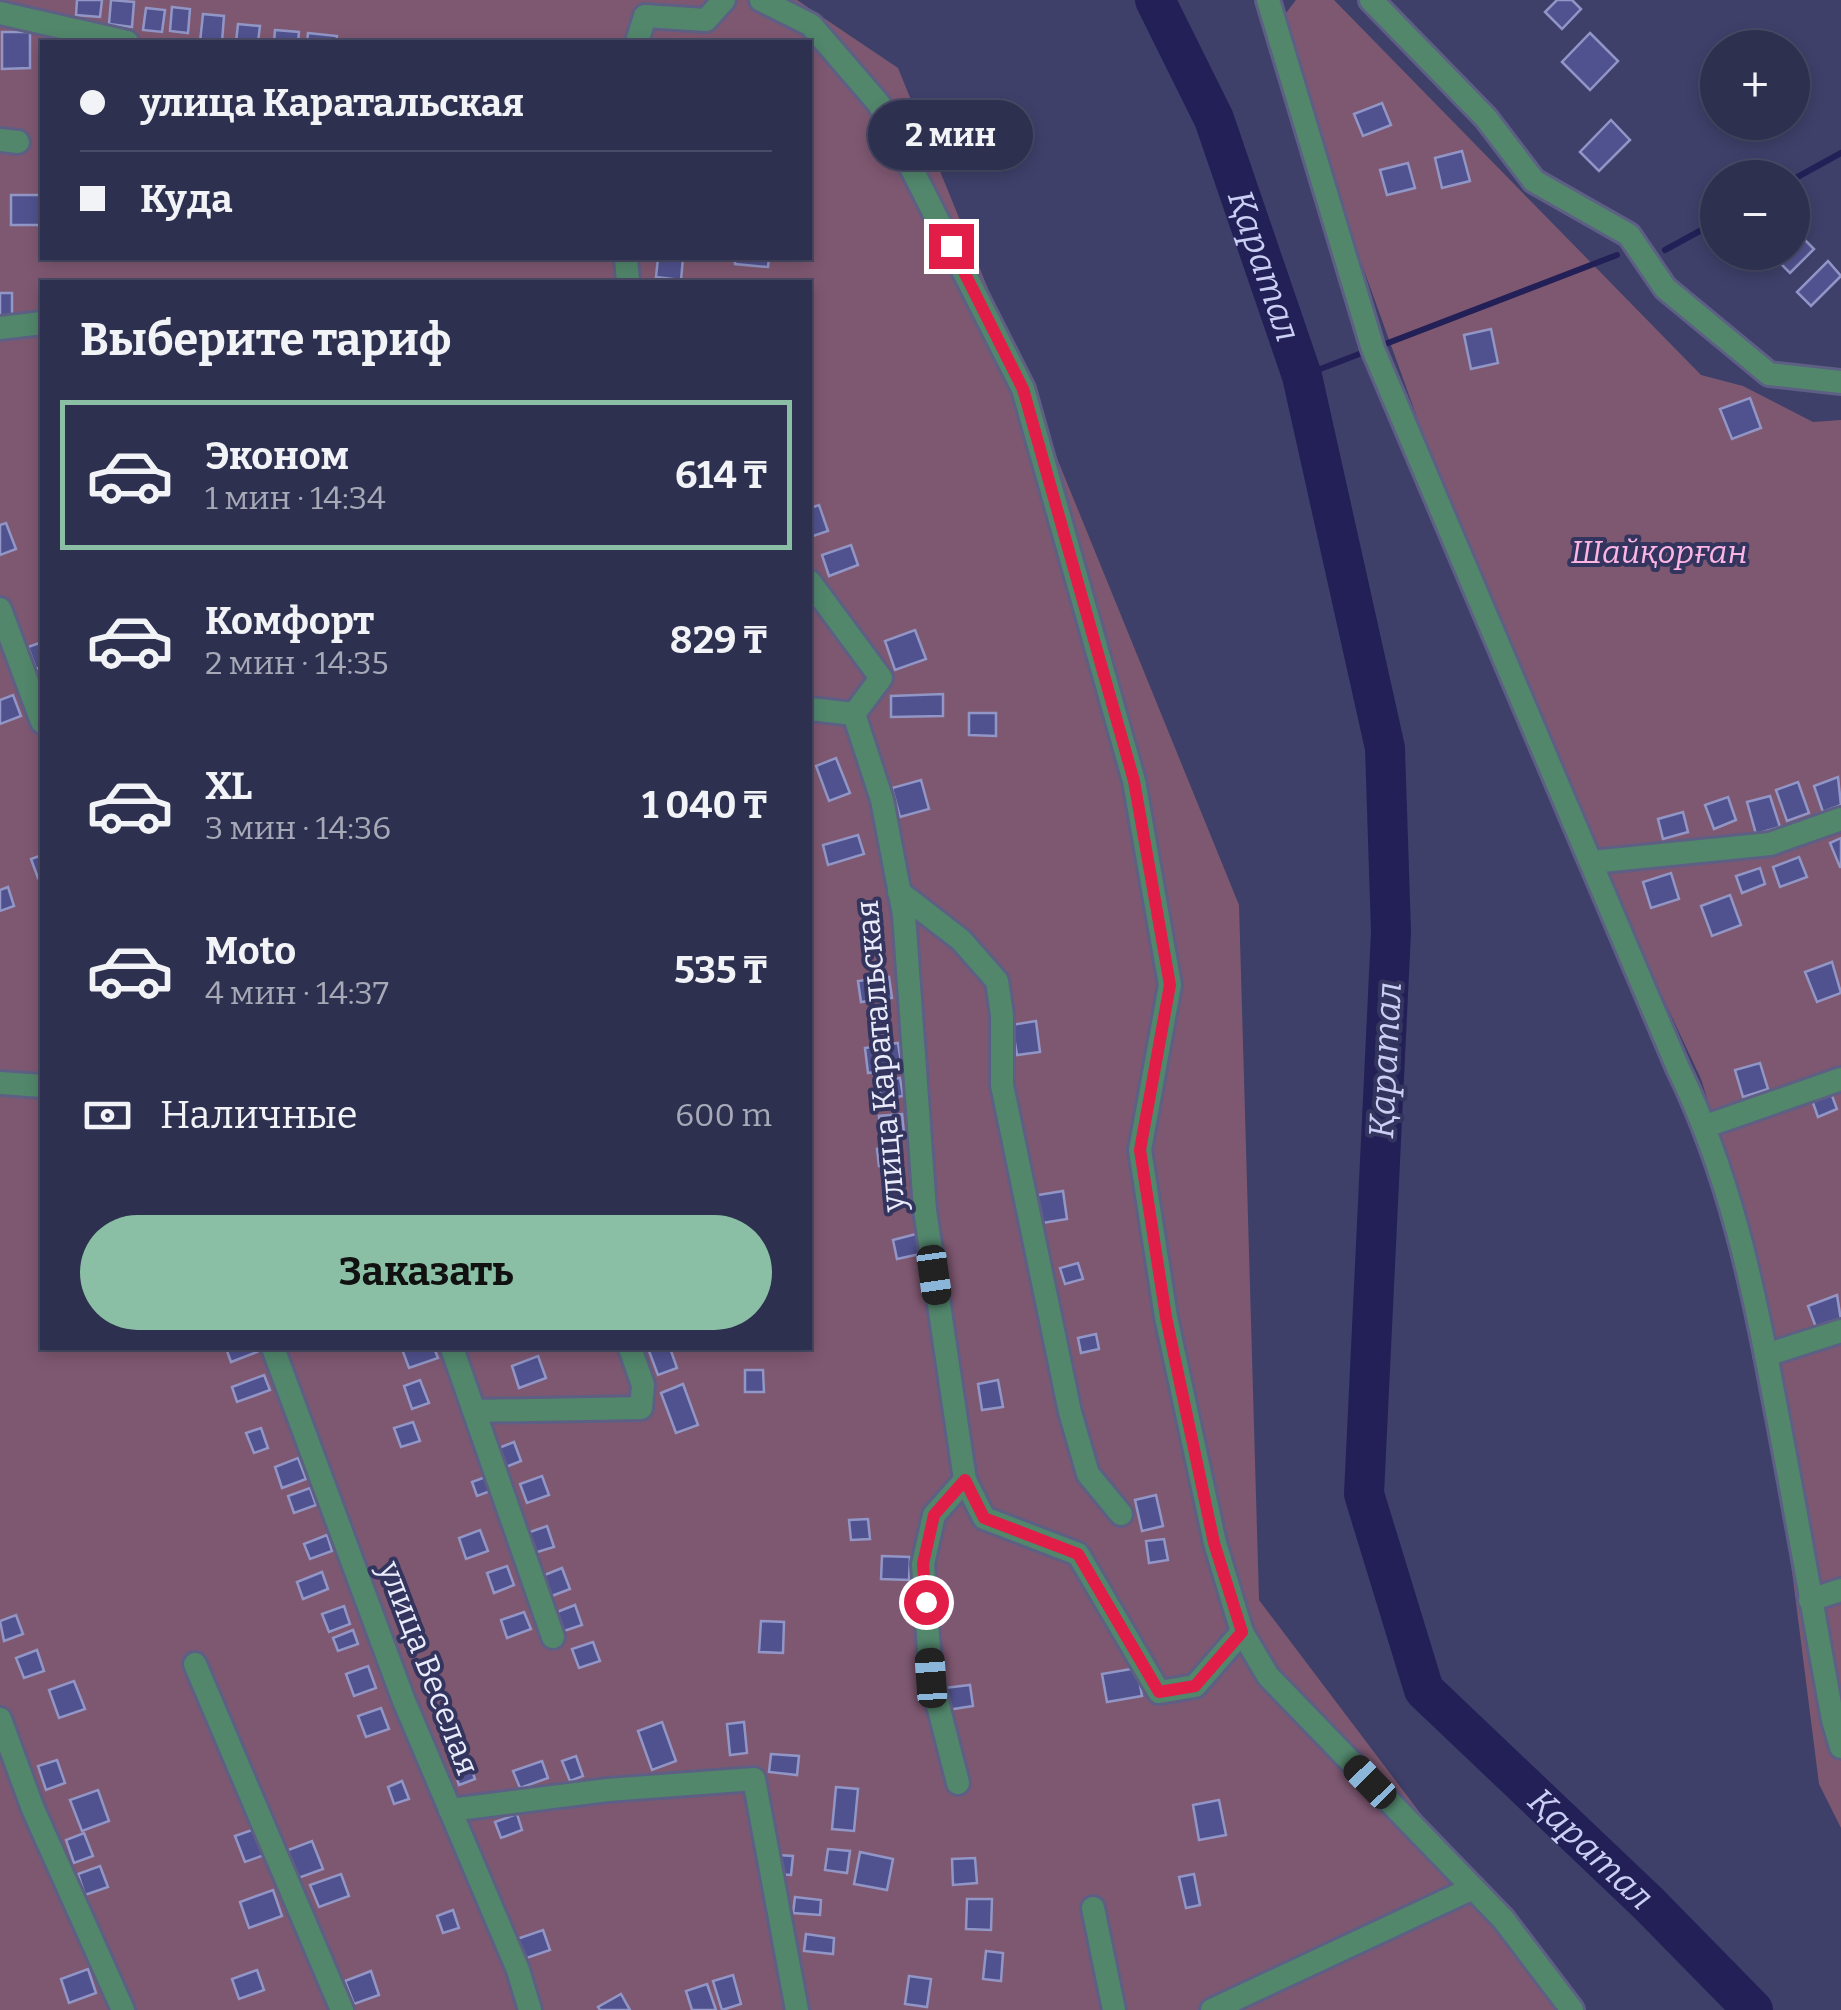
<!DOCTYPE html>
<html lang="ru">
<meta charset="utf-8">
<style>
:root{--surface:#2e3050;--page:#3a3c5a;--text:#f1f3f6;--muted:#a7a9b7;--line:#494b67;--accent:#8abfa5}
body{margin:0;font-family:Bitter,serif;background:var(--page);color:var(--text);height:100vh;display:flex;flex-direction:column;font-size:38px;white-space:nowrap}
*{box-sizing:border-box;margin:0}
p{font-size:32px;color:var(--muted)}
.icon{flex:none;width:55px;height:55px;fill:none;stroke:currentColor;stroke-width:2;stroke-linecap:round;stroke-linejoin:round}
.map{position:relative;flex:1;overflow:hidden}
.side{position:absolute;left:40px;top:280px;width:772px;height:1070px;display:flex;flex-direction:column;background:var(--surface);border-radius:0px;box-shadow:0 5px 15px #0003,0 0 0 2px var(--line)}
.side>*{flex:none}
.hud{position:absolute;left:40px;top:40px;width:772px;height:220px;border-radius:0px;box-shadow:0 5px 15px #0003,0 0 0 2px var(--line);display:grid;align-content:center;height:220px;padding:0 40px;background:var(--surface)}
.buttons{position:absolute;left:1700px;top:30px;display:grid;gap:20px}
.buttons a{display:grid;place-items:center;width:110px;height:110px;border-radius:50%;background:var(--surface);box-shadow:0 5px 15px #0003,0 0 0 2px var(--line);font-size:50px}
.end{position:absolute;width:45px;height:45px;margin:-22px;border:12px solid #e11d48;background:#fff;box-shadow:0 0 0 5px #fff}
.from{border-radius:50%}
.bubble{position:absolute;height:70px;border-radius:35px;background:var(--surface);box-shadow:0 5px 15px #0003,0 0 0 2px var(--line);font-size:32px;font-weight:700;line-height:70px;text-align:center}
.car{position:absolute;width:30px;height:60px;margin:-30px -15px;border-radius:12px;box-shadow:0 0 8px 2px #0007;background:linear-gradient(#222 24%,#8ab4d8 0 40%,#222 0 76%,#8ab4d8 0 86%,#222 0)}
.hud b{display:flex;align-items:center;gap:35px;height:95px;font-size:38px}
.hud b+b{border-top:2px solid var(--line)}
.hud i{width:25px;height:25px;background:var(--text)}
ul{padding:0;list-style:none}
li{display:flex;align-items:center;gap:30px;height:150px;margin:0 20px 15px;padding:0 20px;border:5px solid transparent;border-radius:0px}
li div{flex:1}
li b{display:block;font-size:38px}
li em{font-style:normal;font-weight:700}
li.current{border-color:var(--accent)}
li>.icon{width:90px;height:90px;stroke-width:1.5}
h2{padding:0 40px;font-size:45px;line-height:120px}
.pay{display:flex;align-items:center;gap:25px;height:110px;padding:0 40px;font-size:38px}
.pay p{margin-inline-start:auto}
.action{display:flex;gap:20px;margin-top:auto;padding:20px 40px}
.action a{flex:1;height:115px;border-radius:60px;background:var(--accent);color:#111;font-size:40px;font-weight:700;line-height:115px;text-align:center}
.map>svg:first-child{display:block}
</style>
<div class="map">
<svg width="1841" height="2010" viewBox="0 0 1841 2010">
<rect width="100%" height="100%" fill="#3e406a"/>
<g fill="#7e5871" fill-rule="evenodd">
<path d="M0 0H797L898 68 1239 905 1259 1600 1569 2010H0ZM42 42H810V258H42ZM42 282H810V1348H42Z"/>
<path d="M1296 0H1334L1701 375 1743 386 1813 422 1841 420V1828L1819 1784 1749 1232 1701 1079 1503 656 1276 26Z"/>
</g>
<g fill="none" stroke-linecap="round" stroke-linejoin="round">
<g stroke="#232057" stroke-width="6">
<path d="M1792 180 1841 153"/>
<path d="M1665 250 1718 221"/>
<path d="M1302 376 1617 255"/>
</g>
<path stroke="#232057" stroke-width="40" id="s1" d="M1155 0 1214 119 1302 376 1385 748 1391 932 1364 1494 1424 1690 1648 1903 1753 2010"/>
</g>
<g fill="#50528f" stroke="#9296c6" stroke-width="2.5">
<path d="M77 0H102L100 17 76 15Z"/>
<path d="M111 0 134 2 132 27 109 24Z"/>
<path d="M1557 0H1572L1581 9 1562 29 1545 12Z"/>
<path d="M172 7 190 9 188 33 170 31Z"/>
<path d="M146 8 165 10 162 32 143 30Z"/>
<path d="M203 14 224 16 222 42H200Z"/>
<path d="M238 24 260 26 258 42H236Z"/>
<path d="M275 30 299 32 298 42H274Z"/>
<path d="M2 32H30V68L2 69Z"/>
<path d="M308 33 337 36 336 42H307Z"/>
<path d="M1590 33 1618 61 1590 90 1562 62Z"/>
<path d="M1382 103 1391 125 1363 136 1354 114Z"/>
<path d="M1611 120 1630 140 1599 171 1580 152Z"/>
<path d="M1462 151 1470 181 1442 188 1435 158Z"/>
<path d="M1408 163 1415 188 1387 195 1380 170Z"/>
<rect x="11" y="195" width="31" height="30"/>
<path d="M1797 232 1814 249 1790 273 1774 257 1778 252H1792V237Z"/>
<path d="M658 258H683L681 280 656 277Z"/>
<path d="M735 258H769L768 267 735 264Z"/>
<path d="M1828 261 1841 276 1811 306 1797 292Z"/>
<rect x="0" y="293" width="12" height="23"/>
<path d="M1491 329 1498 363 1471 369 1464 335Z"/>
<path d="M1750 398 1761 428 1732 439 1720 409Z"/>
<path d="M819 505 828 531 810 537V508Z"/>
<path d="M6 523 16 549 0 555V525Z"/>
<path d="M851 545 858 565 829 576 822 555Z"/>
<path d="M915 630 926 659 895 670 885 641Z"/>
<path d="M42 642V667L36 669 28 647Z"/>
<path d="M943 694V716L891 717V696Z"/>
<path d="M13 695 21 716 0 724V700Z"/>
<path d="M969 713H996V736L969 735Z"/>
<path d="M836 758 850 793 829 801 816 766Z"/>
<path d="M1838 777 1841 805 1823 812 1814 786Z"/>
<path d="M921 780 929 809 900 817 892 788Z"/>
<path d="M1798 782 1809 813 1787 821 1776 790Z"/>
<path d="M1770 796 1780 827 1756 834 1747 802Z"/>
<path d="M1728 797 1736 820 1714 829 1705 805Z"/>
<path d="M1683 812 1688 832 1663 839 1658 819Z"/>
<path d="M858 835 864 854 828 865 823 845Z"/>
<path d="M1841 838V867H1840L1830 843Z"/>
<path d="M42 855V876L38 878 31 859Z"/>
<path d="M1799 857 1807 877 1780 887 1773 867Z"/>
<path d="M1760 868 1765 884 1742 893 1736 876Z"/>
<path d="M1671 873 1679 899 1651 908 1643 882Z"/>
<path d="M8 887 14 906 0 911V890Z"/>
<path d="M1730 895 1741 925 1712 936 1701 906Z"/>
<path d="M1832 962 1841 993 1817 1002 1805 972Z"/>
<path d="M889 977 892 998 861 1002 858 981Z"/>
<path d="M1036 1021 1040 1052 1017 1055 1012 1025Z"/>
<path d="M898 1043 902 1068 868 1073 865 1048Z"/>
<path d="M1760 1063 1768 1089 1743 1097 1735 1070Z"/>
<path d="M900 1078 903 1096 881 1099 878 1081Z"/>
<path d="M1831 1093 1837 1109 1818 1117 1812 1100Z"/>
<path d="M902 1114 904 1133 880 1135 879 1116Z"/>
<path d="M893 1148 894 1165 879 1166 877 1149Z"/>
<path d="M1063 1191 1067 1219 1036 1224 1032 1196Z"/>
<path d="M916 1234 920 1254 897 1259 893 1240Z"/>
<path d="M1078 1263 1083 1279 1065 1284 1060 1268Z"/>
<path d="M1837 1295 1841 1320 1817 1330 1808 1306Z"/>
<path d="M1096 1334 1099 1349 1081 1353 1078 1338Z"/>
<path d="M226 1348H255L257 1352 231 1362Z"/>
<path d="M407 1348H434L438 1358 409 1368 402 1349Z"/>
<path d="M660 1348H670L677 1368 658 1375 649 1351Z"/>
<path d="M538 1356 546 1378 519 1388 512 1366Z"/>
<path d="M745 1370H763L764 1392H745Z"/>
<path d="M264 1375 270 1390 237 1402 232 1387Z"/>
<path d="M420 1380 429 1403 412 1409 404 1386Z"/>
<path d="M998 1380 1003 1407 982 1410 978 1384Z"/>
<path d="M683 1384 698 1425 676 1433 661 1393Z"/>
<path d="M413 1422 420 1441 401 1447 394 1428Z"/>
<path d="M261 1428 268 1448 254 1453 246 1433Z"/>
<path d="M514 1442 521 1461 503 1468 496 1449Z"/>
<path d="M298 1458 306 1479 282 1488 275 1467Z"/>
<path d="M488 1476 493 1490 477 1496 472 1482Z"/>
<path d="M542 1476 549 1495 527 1503 520 1484Z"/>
<path d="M310 1488 316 1505 294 1513 288 1496Z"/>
<path d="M1156 1495 1163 1526 1142 1531 1135 1500Z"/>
<path d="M868 1519 870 1539 851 1540 849 1520Z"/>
<path d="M547 1526 554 1547 534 1553 527 1533Z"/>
<path d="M480 1530 488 1551 466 1559 459 1538Z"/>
<path d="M327 1535 332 1551 310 1559 304 1544Z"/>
<path d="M1164 1539 1168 1560 1149 1563 1146 1541Z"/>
<path d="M882 1556 910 1557 909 1580 881 1579Z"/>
<path d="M507 1566 514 1585 494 1593 487 1573Z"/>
<path d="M562 1568 570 1589 549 1597 542 1576Z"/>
<path d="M322 1572 328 1589 303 1599 297 1582Z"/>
<path d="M575 1605 582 1625 564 1631 557 1612Z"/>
<path d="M344 1606 350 1624 329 1632 322 1614Z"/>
<path d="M524 1612 531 1629 507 1638 501 1620Z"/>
<path d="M16 1615 23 1634 4 1641 0 1621Z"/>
<path d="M761 1621 784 1622 783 1653 759 1652Z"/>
<path d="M353 1630 358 1644 338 1651 333 1638Z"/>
<path d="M593 1642 600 1661 579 1668 572 1649Z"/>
<path d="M37 1650 44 1671 24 1678 16 1658Z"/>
<path d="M368 1666 376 1688 354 1696 346 1674Z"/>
<path d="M1137 1668 1142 1696 1107 1702 1102 1674Z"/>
<path d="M74 1681 85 1709 59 1718 49 1690Z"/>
<path d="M970 1685 973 1706 947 1710 944 1688Z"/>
<path d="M381 1708 389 1729 366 1737 358 1716Z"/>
<path d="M662 1722 676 1761 652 1770 638 1731Z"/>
<path d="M744 1722 747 1753 730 1755 727 1724Z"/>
<path d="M466 1753 475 1779 459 1785 450 1758Z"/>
<path d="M771 1754 799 1756 797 1775 769 1772Z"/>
<path d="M576 1756 583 1776 570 1781 562 1761Z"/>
<path d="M57 1760 65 1783 46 1790 38 1766Z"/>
<path d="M542 1761 548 1778 520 1788 513 1771Z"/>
<path d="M402 1781 409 1799 394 1804 388 1787Z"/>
<path d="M836 1787 858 1789 854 1831 832 1829Z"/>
<path d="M98 1790 109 1821 82 1831 70 1800Z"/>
<path d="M1219 1800 1226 1835 1199 1840 1193 1805Z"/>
<path d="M517 1814 522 1830 501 1838 495 1822Z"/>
<path d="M258 1828 267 1854 245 1862 235 1836Z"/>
<path d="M84 1833 93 1856 74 1863 66 1840Z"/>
<path d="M312 1841 323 1869 293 1880 283 1852Z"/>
<path d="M828 1849 850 1851 847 1873 825 1870Z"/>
<path d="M860 1852 893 1859 887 1890 854 1884Z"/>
<path d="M778 1855 793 1856 791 1875 776 1874Z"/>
<path d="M975 1858 977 1883 953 1885 952 1859Z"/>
<path d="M100 1866 108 1887 85 1895 78 1874Z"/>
<path d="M341 1874 349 1896 319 1907 310 1885Z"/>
<path d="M1194 1874 1200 1905 1186 1908 1179 1877Z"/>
<path d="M273 1890 282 1916 249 1928 240 1902Z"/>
<path d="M795 1897 821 1900 820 1915 793 1913Z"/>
<path d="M967 1899H992L991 1930 966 1929Z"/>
<path d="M453 1910 459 1928 443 1933 437 1916Z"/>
<path d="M543 1930 550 1950 521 1960 514 1940Z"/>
<path d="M806 1934 834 1938 833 1954 804 1951Z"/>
<path d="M986 1951 1003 1953 1001 1981 983 1979Z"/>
<path d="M88 1969 96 1993 69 2003 61 1979Z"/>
<path d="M257 1970 264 1990 239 1999 232 1979Z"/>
<path d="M371 1971 379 1995 354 2004 345 1981Z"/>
<path d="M733 1975 741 2004 722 2010 713 1981Z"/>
<path d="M909 1976 931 1979 927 2007 905 2004Z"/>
<path d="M707 1984 716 2010H692L686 1991Z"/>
<path d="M621 1994 630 2010H600L598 2007Z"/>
</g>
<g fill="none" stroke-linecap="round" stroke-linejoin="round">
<g stroke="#5d5f84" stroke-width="28">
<g id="minor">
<path d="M761 0 811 25 879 104 1023 389 1134 781 1170 985 1140 1150 1166 1317 1215 1543 1242 1632 1268 1676 1503 1919 1572 2010"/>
<path d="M1268 0 1373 349 1678 1068C1729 1173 1753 1283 1774 1397 1795 1504 1813 1612 1833 1720L1841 1747"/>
<path d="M1371 0 1486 118 1534 181 1629 235 1665 288 1769 374 1841 382"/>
<path d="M0 13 127 42"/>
<path d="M637 42 645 16 706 20 724 0"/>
<path d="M0 140 18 142"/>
<path d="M626 258 628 282"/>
<path d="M0 328 42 323"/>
<path d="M810 582 881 678 854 714 882 800 904 915 925 1210 965 1480 934 1515 923 1564 931 1678 958 1783"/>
<path d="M0 609 42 722"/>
<path d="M810 709 854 714"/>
<path d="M1592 862 1770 844 1841 819"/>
<path d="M899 892 961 940 997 981 1002 1015V1085L1070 1412 1088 1474 1121 1514"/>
<path d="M0 1083 42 1086"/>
<path d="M1706 1126 1841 1079"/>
<path d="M273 1348 404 1701 518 1970 530 2010"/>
<path d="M452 1348 553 1637"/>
<path d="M1766 1355 1841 1331"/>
<path d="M474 1411 641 1408 643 1385 630 1348"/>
<path d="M965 1480 984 1518 1078 1554 1159 1692 1195 1686 1242 1632"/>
<path d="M1810 1600 1841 1590"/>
<path d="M195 1664 342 2010"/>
<path d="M0 1719 33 1809 123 2010"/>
<path d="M450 1810 608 1790 754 1779 797 2010"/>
<path d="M1093 1908 1114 2010"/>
<path d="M1212 2010 1473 1888"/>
</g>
</g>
<use href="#minor" stroke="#52876c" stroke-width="22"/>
</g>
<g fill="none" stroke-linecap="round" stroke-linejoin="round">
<path stroke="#e11d48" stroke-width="12" d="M926 1602 923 1564 934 1515 965 1480 984 1518 1078 1554 1159 1692 1195 1686 1242 1632 1214 1543 1166 1317 1140 1150 1170 985 1134 781 1023 389 951 246"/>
</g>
<g text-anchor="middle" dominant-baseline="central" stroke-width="8" stroke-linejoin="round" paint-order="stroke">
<g font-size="32" font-style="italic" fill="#fdb5e4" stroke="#34355e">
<text x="1659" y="552">Шайқорған</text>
</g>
<g font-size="32" fill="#e9ebfb" stroke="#34355e">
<text transform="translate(880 1056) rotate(-95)">улица Каратальская</text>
<text transform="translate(429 1668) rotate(69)">улица Веселая</text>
</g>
<g font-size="35" font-style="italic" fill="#cbcff4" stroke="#34355e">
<text stroke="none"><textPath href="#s1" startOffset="288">Қаратал</textPath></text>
<text transform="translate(1385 1060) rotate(-87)">Қаратал</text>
<text stroke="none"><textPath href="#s1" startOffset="1968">Қаратал</textPath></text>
</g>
</g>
</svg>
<div class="buttons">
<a>+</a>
<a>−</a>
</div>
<i class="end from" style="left:926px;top:1602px"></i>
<i class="end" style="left:951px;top:246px"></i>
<div class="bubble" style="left:868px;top:100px;width:165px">2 мин</div>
<i class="car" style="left:934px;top:1275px;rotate:172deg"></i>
<i class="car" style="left:931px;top:1678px;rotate:356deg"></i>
<i class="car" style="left:1370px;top:1782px;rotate:316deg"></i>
<div class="hud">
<b><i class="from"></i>улица Каратальская</b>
<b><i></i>Куда</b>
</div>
<section class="side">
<h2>Выберите тариф</h2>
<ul>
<li class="current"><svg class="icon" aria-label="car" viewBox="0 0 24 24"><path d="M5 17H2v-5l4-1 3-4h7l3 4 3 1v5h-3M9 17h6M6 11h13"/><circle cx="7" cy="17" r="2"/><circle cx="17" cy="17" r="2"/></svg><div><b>Эконом</b><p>1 мин · 14:34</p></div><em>614 ₸</em></li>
<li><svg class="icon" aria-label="car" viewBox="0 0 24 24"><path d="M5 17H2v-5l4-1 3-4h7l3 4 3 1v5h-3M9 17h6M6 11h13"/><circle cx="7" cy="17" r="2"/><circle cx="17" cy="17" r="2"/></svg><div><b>Комфорт</b><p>2 мин · 14:35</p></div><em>829 ₸</em></li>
<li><svg class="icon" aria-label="car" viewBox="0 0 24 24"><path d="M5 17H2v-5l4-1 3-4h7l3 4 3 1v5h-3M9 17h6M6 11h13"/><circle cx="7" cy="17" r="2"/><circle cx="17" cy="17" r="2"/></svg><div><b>XL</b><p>3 мин · 14:36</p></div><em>1 040 ₸</em></li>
<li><svg class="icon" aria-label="car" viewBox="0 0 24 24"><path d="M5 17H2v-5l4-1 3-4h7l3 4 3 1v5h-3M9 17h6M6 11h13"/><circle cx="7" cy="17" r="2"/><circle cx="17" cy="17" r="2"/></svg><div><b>Moto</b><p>4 мин · 14:37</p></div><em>535 ₸</em></li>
</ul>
<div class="pay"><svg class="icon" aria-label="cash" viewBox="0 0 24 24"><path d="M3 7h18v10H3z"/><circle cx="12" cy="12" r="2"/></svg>Наличные<p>600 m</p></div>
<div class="action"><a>Заказать</a></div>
</section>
</div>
